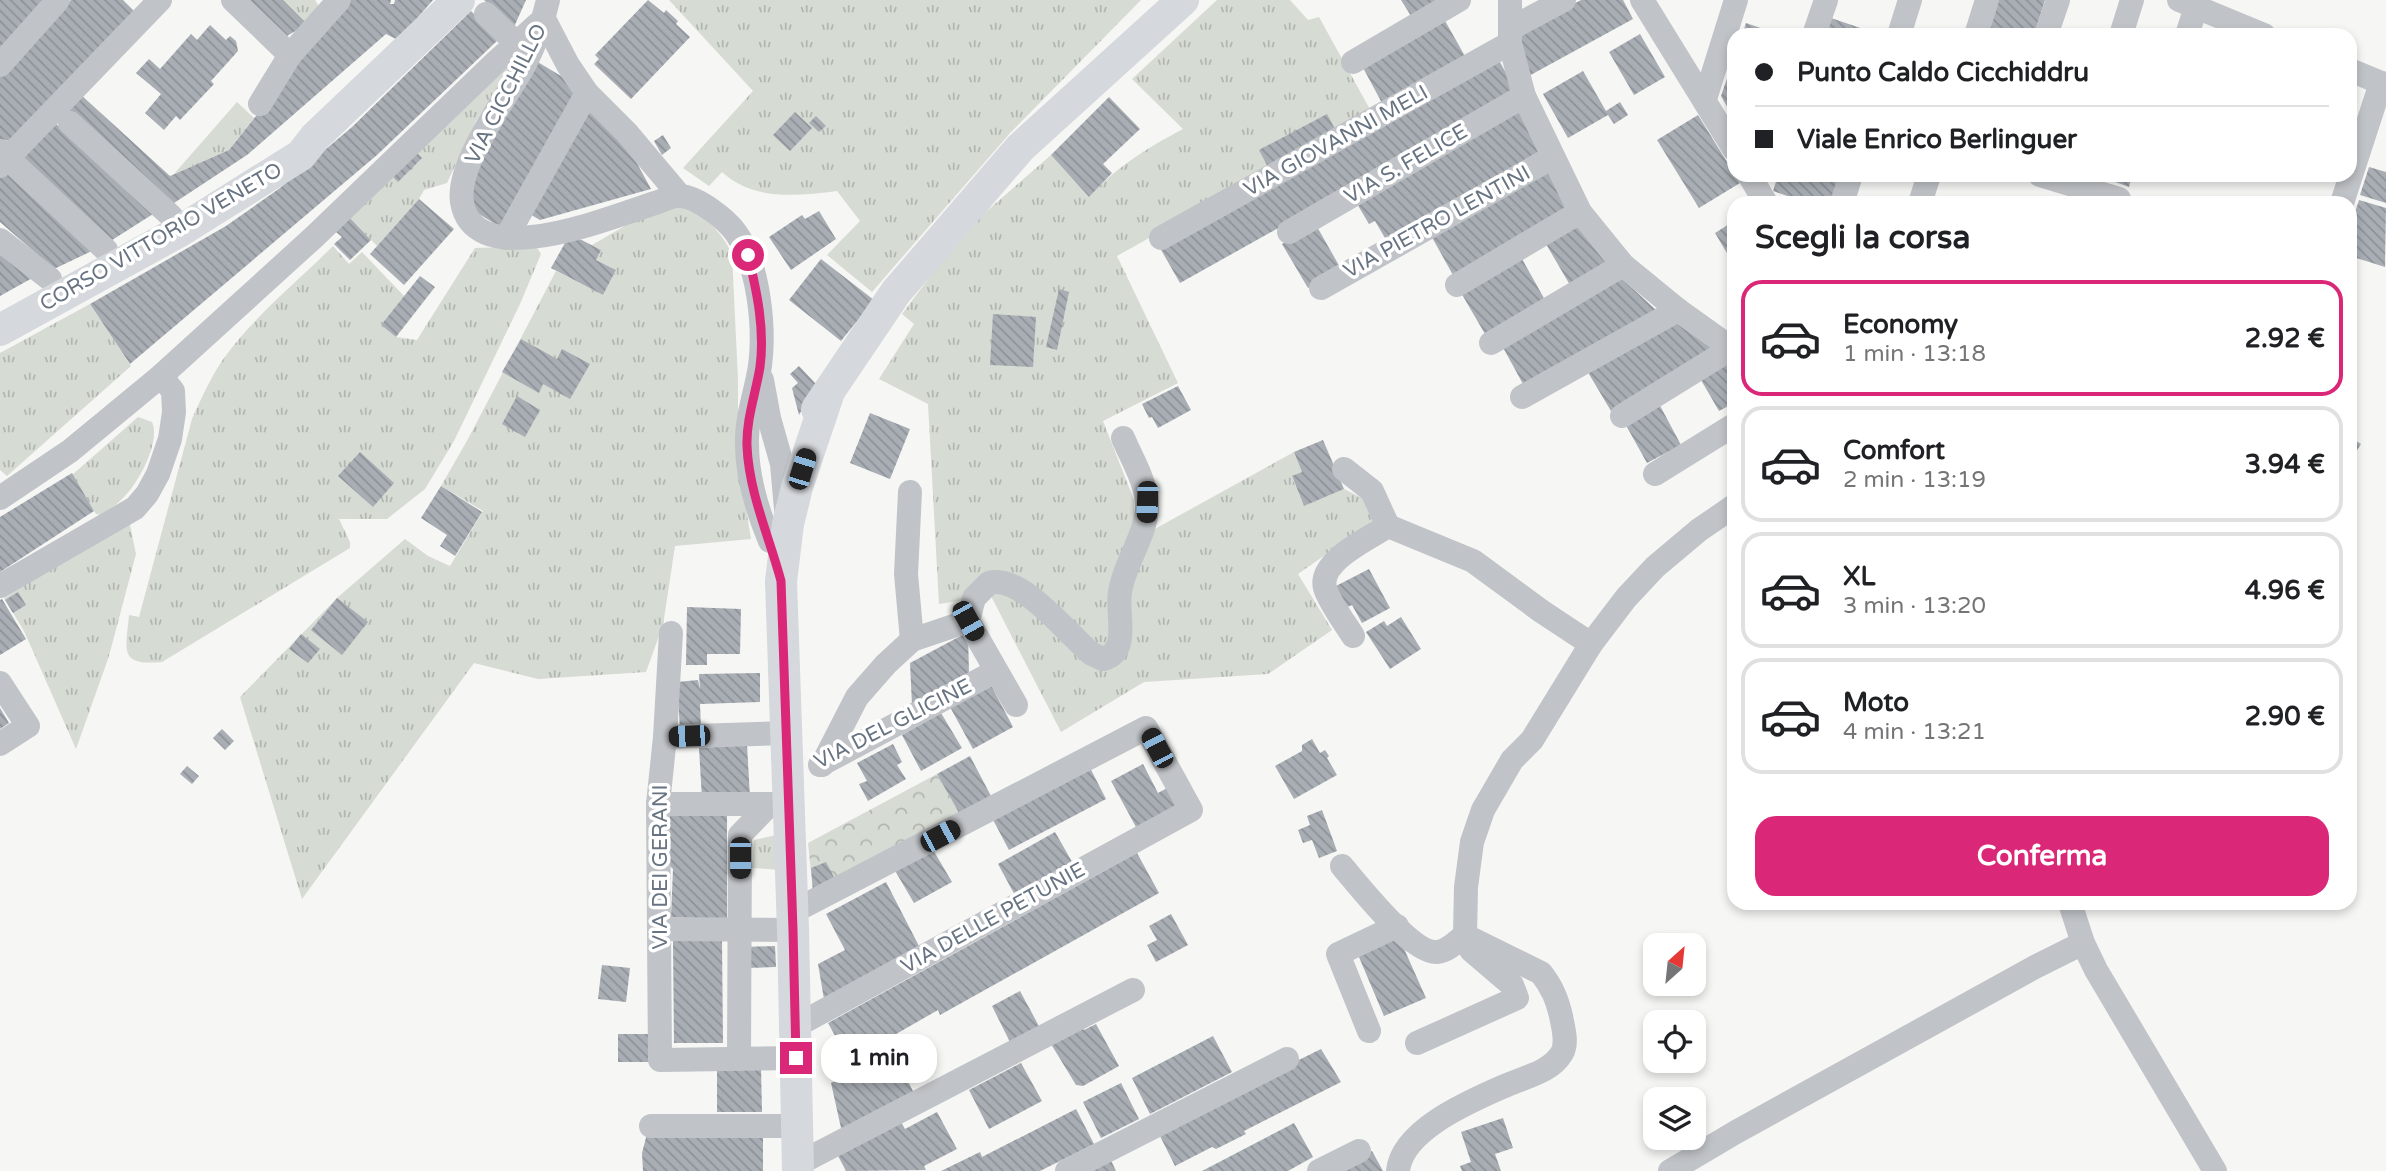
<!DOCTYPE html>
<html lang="it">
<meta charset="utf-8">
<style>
:root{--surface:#fff;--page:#f6f6f6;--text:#202124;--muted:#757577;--line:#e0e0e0;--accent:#db2777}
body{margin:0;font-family:"Varela Round",sans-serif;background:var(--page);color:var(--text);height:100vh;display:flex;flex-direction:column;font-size:26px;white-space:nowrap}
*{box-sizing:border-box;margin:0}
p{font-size:23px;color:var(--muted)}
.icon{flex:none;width:38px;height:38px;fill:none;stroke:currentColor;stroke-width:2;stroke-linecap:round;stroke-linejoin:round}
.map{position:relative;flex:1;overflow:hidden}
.sheet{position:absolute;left:1727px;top:196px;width:630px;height:714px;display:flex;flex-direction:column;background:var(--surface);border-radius:21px;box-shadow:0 4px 10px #0003}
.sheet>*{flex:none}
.top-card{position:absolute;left:1727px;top:28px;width:630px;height:154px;border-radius:21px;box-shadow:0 4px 10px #0003;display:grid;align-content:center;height:154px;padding:0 28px;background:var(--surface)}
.needle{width:46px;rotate:27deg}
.fabs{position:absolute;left:1643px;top:933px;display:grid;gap:14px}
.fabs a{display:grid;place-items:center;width:63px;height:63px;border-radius:14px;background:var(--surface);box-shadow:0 4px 10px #0003;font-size:35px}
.end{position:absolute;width:32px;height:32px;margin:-16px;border:9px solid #db2777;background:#fff;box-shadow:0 0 0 4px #fff}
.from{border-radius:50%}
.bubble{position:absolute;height:49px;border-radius:21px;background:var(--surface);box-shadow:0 4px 10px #0003;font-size:23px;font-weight:800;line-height:49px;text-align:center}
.car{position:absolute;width:21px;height:42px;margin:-21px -10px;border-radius:9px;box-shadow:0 0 5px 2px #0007;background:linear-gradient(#222 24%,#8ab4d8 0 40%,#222 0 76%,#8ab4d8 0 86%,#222 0)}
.top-card b{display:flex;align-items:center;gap:24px;height:66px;font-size:26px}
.top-card b+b{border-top:2px solid var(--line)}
.top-card i{width:18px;height:18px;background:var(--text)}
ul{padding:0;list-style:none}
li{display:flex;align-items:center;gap:21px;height:116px;margin:0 14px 10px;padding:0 14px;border:4px solid var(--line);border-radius:21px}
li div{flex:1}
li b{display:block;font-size:26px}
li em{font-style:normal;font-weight:800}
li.on{border-color:var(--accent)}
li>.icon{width:63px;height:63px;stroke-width:1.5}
h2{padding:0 28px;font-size:32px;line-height:84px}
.button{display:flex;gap:14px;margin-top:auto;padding:14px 28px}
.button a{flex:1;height:80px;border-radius:21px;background:var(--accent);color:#fff;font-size:28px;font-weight:800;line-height:80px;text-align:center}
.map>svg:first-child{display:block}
</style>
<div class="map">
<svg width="2386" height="1171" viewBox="0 0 2386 1171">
<defs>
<pattern id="grass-tufts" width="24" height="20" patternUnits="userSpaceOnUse" patternTransform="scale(1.75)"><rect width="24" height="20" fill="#d6dbd3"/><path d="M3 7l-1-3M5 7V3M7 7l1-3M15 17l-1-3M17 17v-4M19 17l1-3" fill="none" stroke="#b1b6b1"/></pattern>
<pattern id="park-crowns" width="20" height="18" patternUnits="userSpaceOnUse" patternTransform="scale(1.75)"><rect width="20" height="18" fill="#d6dbd3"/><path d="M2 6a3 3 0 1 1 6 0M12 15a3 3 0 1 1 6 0" fill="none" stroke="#b1b6b1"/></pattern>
<pattern id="building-back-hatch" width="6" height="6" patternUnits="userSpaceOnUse" patternTransform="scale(1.75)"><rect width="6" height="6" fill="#a8aeb4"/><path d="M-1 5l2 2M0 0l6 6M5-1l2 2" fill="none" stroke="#8d9298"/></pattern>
</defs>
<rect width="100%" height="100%" fill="#f6f6f4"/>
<g fill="url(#grass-tufts)">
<path d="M283 0H315L320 8 307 24Z"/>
<path d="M669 0H1141L1011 132 872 292 827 255 860 221 837 191C796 196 754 201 722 172L709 186 683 168 753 91Z"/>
<path d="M1217 0H1290L1308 20 1319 17 1372 113 1117 256 1178 383 1103 421 1134 500V522L1124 546 1294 452 1302 472 1292 477 1304 506 1344 489 1388 511 1298 574 1332 630 1268 674 1144 682 1061 732 991 596 939 604 928 404 879 379 914 324 902 314 965 230 1051 155 1089 197C1118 166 1145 149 1183 129L1132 79Z"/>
<path d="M508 67 511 68 476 121 447 183 424 190 419 199 377 246 350 218Z"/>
<path d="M237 102 254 118 229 150 174 174Z"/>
<path d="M676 207C702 212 721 230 732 254L738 380V458L751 539 675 546 663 625 646 672 538 679 474 663 302 899 240 697 337 598 405 539 428 556 450 566 483 511 441 486 468 439 556 271 603 295 616 270 596 260 601 250 592 245 642 216Z"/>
<path d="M333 246 349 264 362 252 404 296 381 325 396 337 417 340 475 248 533 246 538 249 541 254 520 304 454 441 425 489 387 519H339L350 542V548L162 662C118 666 126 650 129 615L139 617 192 419C201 399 210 379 222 361 250 320 298 281 333 246Z"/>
<path d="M90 304 131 366 7 476 0 470V353Z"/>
<path d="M138 417 152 422C161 442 138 484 123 498 117 505 108 510 101 515L96 514 72 475Z"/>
<path d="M124 521 130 525 136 554 109 656 76 749 24 631 4 598Z"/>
<path d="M781 834 782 870 752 868 754 840Z"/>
</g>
<path fill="url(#park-crowns)" d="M937 774 959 813 813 891 808 843Z"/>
<g fill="url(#building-back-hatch)">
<path d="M0 0H45L0 49Z"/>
<path d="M71 0H123L134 11 9 141 0 139V76Z"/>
<path d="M249 0H283L307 24 287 36Z"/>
<path d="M348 0H391L390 4H394L395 0H433L398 40 386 34 247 155 174 203 67 108 80 94 170 176 229 150Z"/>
<path d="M484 0H526L514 27Z"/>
<path d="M648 0 664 13 666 10 678 21 676 24 690 37 631 99 594 64 599 59 595 55Z"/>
<path d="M1401 0H1439L1411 16Z"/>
<path d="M1581 0H1623L1633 19 1527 77 1520 33Z"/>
<path d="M1997 0H2045L2034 35H1986Z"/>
<path d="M471 11 499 39 377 155 130 364 90 304 226 226 280 188 352 127Z"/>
<path d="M1831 18 1881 35H1826Z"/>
<path d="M1444 19 1466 58 1382 103 1361 64Z"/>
<path d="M1746 23 1781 35H1742Z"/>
<path d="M210 25 226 40 230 36 236 41 238 51 211 81 214 84 180 120 176 116 164 130 145 113 161 94 136 73 149 59 160 69 191 34 197 40Z"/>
<path d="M1640 34 1665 77 1634 95 1609 52Z"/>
<path d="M1497 57 1518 94 1180 283 1160 248Z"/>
<path d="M1734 58V119L1721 96Z"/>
<path d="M536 61 581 88 500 227 466 206 472 177Z"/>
<path d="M1583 71 1606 111 1620 102 1628 115 1614 124 1608 115 1568 138 1543 94Z"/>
<path d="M1109 97 1140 129 1103 164 1112 173 1089 197 1051 155Z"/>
<path d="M587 111 619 130 651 189 540 220 528 213Z"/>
<path d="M1518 111 1541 151 1385 238 1375 221 1369 224 1356 202Z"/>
<path d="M795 112 812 128 790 151 773 135Z"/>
<path d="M1327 114 1336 131 1268 167 1259 150Z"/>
<path d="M1698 115 1740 183 1699 208 1657 140Z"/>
<path d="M816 116 826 126 819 132 809 123Z"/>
<path d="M52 120 153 214 109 242 19 155Z"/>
<path d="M663 135 671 148 662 155 654 141Z"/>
<path d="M417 153 422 158 398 182 393 177Z"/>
<path d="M4 165 96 249 54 269 0 222V170Z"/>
<path d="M1549 166 1572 207 1453 275 1429 232Z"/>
<path d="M2369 167 2386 172V203L2360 195Z"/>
<path d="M1778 175H1844L1834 203H1808L1773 191Z"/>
<path d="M2096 175H2132L2129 187Z"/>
<path d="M419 199 454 229 404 285 370 254Z"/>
<path d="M2359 200 2386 208 2385 267 2350 256V228Z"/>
<path d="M819 211 836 239 791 270 769 237 802 215 805 219Z"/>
<path d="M350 218 371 240 350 260 334 244 342 237 336 232Z"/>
<path d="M1734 221V265L1715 233Z"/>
<path d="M1583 222 1607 263 1570 285 1546 244Z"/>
<path d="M1316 225 1341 269 1308 288 1282 244Z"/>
<path d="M570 234 601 250 596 260 616 270 603 295 551 268Z"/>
<path d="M0 248 36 276 0 296Z"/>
<path d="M1521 257 1545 300 1485 334 1460 291Z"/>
<path d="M821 259 874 300 841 341 789 300Z"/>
<path d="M420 276 435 287 396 337 381 325Z"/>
<path d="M1619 276 1656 310 1523 384 1500 342Z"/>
<path d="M1059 289 1069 292 1057 350 1046 347Z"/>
<path d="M993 314 1036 317 1033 367 990 365Z"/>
<path d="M1672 319 1715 347 1611 411 1586 369Z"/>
<path d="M521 339 557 359 562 349 590 364 570 399 543 384 539 393 502 372Z"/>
<path d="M1727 364 1734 376V403L1719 411 1701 380Z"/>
<path d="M799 366 816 384 799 415 792 388 798 383 790 374Z"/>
<path d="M1178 386 1191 410 1158 428 1152 417 1149 418 1142 404Z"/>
<path d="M517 396 540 410 525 437 502 424Z"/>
<path d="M1657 400 1681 445 1647 463 1623 420Z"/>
<path d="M870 413 910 429 890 479 850 463Z"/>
<path d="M2350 437 2361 444 2350 462Z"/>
<path d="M1323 440 1344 489 1304 506 1292 476 1302 472 1294 452Z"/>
<path d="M360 452 394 483 373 507 338 476Z"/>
<path d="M72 473 94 511 0 572V517Z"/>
<path d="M441 486 482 512 455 556 440 546 447 535 421 518Z"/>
<path d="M1369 569 1390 608 1362 623 1352 605 1345 608 1334 587Z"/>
<path d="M18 592 26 605 13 613 5 600Z"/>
<path d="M337 598 368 622 342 655 311 630Z"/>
<path d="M2 599 26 639 0 655V600Z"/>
<path d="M687 607 741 609 740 654H707V665H686Z"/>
<path d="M1401 617 1421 649 1390 669 1366 632 1384 621 1387 626Z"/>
<path d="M968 632 969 674 912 705 910 663Z"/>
<path d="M301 634 320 649 308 663 289 649Z"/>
<path d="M760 673V702L700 704 701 728 680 729 677 682 698 680 700 690 699 674Z"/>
<path d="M991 685 1013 727 973 749 950 707Z"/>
<path d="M0 708 9 723 0 729Z"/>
<path d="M941 713 962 748 921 771 902 735Z"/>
<path d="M222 729 234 741 225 750 213 738Z"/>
<path d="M1312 739 1320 753 1325 750 1329 756 1327 758 1337 775 1294 799 1275 766 1302 751V745Z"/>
<path d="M893 744 902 762 897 765 906 779 868 801 859 784 867 781 857 763Z"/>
<path d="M747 745 750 797 702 799 699 748Z"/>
<path d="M970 756 991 796 959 813 937 774Z"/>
<path d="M1088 764 1106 799 1009 850 991 816Z"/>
<path d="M1143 764 1158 793 1169 787 1179 805 1136 827 1111 781Z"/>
<path d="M187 766 199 776 192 784 180 774Z"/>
<path d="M1322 810 1337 851 1319 858 1312 840 1303 843 1298 830 1310 825 1307 816Z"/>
<path d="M727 813V920L671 917 673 869 669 865V814Z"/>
<path d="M1055 832 1075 867 1017 899 998 864Z"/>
<path d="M932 848 952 882 914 903 894 869Z"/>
<path d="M1137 853 1159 893 940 1015 938 1010 849 1061 828 1023Z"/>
<path d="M826 862 835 879 813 891 811 868Z"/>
<path d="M886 882 920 948 824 999 818 964 845 950 826 914Z"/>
<path d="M1171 914 1188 945 1156 962 1147 945 1157 940 1149 926Z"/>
<path d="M1397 933 1426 998 1384 1016 1356 950Z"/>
<path d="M722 940 723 1043H674L673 941Z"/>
<path d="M775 946 776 967 745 968 744 947Z"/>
<path d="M602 965 630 968 626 1002 598 999Z"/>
<path d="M1020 991 1040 1028 1011 1044 992 1006Z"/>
<path d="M1096 1024 1119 1066 1083 1086 1076 1085 1051 1044 1082 1027 1084 1030Z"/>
<rect x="618" y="1034" width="32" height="28"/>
<path d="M1213 1036 1232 1072 1150 1114 1132 1078Z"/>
<path d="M1321 1049 1341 1082 1244 1131 1246 1134 1216 1149 1212 1147 1175 1166 1157 1130Z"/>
<path d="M892 1050 916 1097 843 1137 831 1083Z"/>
<path d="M1021 1063 1042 1101 989 1129 969 1090Z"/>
<path d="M717 1068H761L762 1112H717Z"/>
<path d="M1121 1083 1139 1119 1101 1138 1083 1102Z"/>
<path d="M1076 1109 1094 1144 1040 1171H941L980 1152 982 1157Z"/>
<path d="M937 1112 957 1149 924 1166 926 1170 846 1171 837 1154 901 1122 905 1129Z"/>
<path d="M1503 1118 1513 1148 1495 1154 1501 1171H1462L1460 1166 1471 1162 1461 1132Z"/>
<path d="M1294 1123 1313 1157 1288 1171H1202Z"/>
<path d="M648 1130 763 1131V1171H643L642 1153Z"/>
<path d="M1372 1151 1383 1171H1339L1357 1158Z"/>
<path d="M1109 1156 1116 1171H1092Z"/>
</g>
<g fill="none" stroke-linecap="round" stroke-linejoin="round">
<g stroke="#c0c3c7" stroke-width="24">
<path d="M233 0 290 55 339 0"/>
<path d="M548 0C543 22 535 44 525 64 507 97 456 164 462 202 474 275 613 216 655 203 662 201 673 195 680 196 698 197 727 220 736 233 759 265 765 328 760 366 756 392 746 418 747 444 747 478 757 510 770 541"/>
<path d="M1510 0V43L1524 96 1580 212 1623 265 1678 310 1734 350"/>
<path d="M1642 0 1734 149"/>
<path d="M2179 0 2264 35"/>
<path d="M486 14 516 43"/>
<path d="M544 19 568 65 587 93 627 133 680 196"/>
<path d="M1510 29 1564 0"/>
<path d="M1814 35 1826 0"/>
<path d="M1899 35 1910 0"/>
<path d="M1976 35 1987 0"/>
<path d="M2046 35 2058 0"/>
<path d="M2121 35 2132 0"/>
<path d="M2187 35 2196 7"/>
<path d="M1353 62 1459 0"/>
<path d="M0 65 58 0"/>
<path d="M2350 70 2386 85"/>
<path d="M1705 99 1736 0"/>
<path d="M260 104 290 55"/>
<path d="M70 123 171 216"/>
<path d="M0 151 106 250"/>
<path d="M0 166 160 0"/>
<path d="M1749 175 1766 203"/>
<path d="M2040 175 2119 199"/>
<path d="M1842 203 1851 175"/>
<path d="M1920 203 1929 175"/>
<path d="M2342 203 2381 83"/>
<path d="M1289 232 1524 96"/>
<path d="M506 238 587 93"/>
<path d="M1161 238 1510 43"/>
<path d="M0 240 50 279"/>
<path d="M1457 285 1580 212"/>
<path d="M1321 288 1553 157"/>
<path d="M1491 343 1623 265"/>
<path d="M762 380 769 418 782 464 786 509"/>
<path d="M1522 397 1678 310"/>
<path d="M1622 416 1732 348"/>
<path d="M1344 469 1372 491 1388 526"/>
<path d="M1655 474 1734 425"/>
<path d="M910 492 906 574 912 640"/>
<path d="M0 498 70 451 161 376 314 237 496 62 538 24"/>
<path d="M0 586 135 508 147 494 158 474 170 439 174 412 173 391 161 376"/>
<path d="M968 621 1016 705"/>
<path d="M671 633 665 737 658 804 660 1060 796 1058"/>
<path d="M1353 636C1345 623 1329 602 1325 588 1318 561 1370 538 1388 526L1473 561 1541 611 1591 644"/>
<path d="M0 683 28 726 0 744"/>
<path d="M665 737 787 733"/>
<path d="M820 765 996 671"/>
<path d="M822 765 857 697 886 664 912 640 968 621 974 598 989 583C1022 574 1068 635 1092 654L1103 659C1131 652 1116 613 1120 592 1124 563 1148 533 1147 504 1146 482 1132 459 1123 438"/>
<path d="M658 804H778"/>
<path d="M1342 866C1359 886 1412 954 1437 952 1448 951 1457 941 1465 935"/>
<path d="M2070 903 2083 943 2096 970 2215 1171"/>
<path d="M792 906H804L1146 728 1191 810 807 1020 795 1021"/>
<path d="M659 929 793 930"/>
<path d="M1369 1031 1338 954 1397 926"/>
<path d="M1417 1043 1517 998 1512 985 1471 950 1465 935 1466 887 1472 842 1483 810 1512 760 1532 740 1591 644 1626 598 1655 567 1699 530 1734 506"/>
<path d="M739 1059 740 835 770 804"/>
<path d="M651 1126H797"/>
<path d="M798 1164 1133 990"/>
<path d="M1067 1171 1287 1059"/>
<path d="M1319 1171 1359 1151"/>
<path d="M1398 1171C1402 1129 1473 1100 1507 1085 1525 1077 1551 1072 1562 1053 1568 1042 1563 1028 1561 1016 1557 999 1552 987 1541 973L1468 937"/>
<path d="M1670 1171 1736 1132 2035 967 2083 943"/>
</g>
<g stroke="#d5d8dc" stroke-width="32">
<path d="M0 330 180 231 301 155 315 137 459 0"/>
<path d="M817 409 896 292 1020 148 1183 0"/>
<path d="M798 1171 793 930 781 581 788 524 797 487 829 392"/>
</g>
</g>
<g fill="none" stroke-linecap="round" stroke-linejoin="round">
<path stroke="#db2777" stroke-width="9" d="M748 255C757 292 765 329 760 367 756 392 746 420 747 446 749 493 769 536 781 581L793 930 796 1058"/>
</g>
<g text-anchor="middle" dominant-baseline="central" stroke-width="7" stroke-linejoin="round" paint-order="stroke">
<g font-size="21" fill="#687482" stroke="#fff">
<text transform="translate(506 94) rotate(-63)">VIA CICCHILLO</text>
<text transform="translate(1336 141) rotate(-29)">VIA GIOVANNI MELI</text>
<text transform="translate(1406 164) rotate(-30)">VIA S. FELICE</text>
<text transform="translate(1437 222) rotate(-29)">VIA PIETRO LENTINI</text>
<text transform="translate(161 237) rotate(-30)">CORSO VITTORIO VENETO</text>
<text transform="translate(893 724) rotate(-27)">VIA DEL GLICINE</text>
<text transform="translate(660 867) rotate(-90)">VIA DEI GERANI</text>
<text transform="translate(993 918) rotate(-29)">VIA DELLE PETUNIE</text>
</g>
</g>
</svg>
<div class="fabs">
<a><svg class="needle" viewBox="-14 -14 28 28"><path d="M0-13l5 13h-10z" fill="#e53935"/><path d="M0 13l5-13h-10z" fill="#757577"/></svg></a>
<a><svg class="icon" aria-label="locate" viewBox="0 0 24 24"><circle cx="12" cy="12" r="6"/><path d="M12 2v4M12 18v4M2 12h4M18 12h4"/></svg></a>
<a><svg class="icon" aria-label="layers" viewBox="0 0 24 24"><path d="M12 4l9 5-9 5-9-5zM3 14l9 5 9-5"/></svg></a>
</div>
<i class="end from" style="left:748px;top:255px"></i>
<i class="end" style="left:796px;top:1058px"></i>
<div class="bubble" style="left:821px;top:1034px;width:116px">1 min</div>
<i class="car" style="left:802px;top:469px;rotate:17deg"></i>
<i class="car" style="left:1147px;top:502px;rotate:182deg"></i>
<i class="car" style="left:968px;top:621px;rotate:151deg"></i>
<i class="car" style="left:689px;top:736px;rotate:268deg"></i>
<i class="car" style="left:1157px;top:748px;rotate:332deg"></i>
<i class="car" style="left:940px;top:836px;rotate:62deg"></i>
<i class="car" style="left:740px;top:858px;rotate:180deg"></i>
<div class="top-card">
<b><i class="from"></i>Punto Caldo Cicchiddru</b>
<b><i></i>Viale Enrico Berlinguer</b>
</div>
<section class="sheet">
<h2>Scegli la corsa</h2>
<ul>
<li class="on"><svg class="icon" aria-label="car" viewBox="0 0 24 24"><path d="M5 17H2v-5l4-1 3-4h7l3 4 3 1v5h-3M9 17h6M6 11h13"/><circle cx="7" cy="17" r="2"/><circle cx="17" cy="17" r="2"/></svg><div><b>Economy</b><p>1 min · 13:18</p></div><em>2.92 €</em></li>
<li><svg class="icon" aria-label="car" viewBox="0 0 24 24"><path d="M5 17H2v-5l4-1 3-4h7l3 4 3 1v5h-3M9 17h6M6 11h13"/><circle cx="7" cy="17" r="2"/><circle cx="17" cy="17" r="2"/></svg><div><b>Comfort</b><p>2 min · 13:19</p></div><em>3.94 €</em></li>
<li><svg class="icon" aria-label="car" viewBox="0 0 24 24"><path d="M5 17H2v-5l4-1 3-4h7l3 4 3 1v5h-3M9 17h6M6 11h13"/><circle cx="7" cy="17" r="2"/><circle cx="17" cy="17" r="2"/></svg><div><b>XL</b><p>3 min · 13:20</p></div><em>4.96 €</em></li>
<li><svg class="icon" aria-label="car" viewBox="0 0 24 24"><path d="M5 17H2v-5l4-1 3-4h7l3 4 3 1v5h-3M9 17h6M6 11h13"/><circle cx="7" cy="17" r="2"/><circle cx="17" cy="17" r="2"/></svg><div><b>Moto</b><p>4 min · 13:21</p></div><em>2.90 €</em></li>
</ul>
<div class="button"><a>Conferma</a></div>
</section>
</div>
